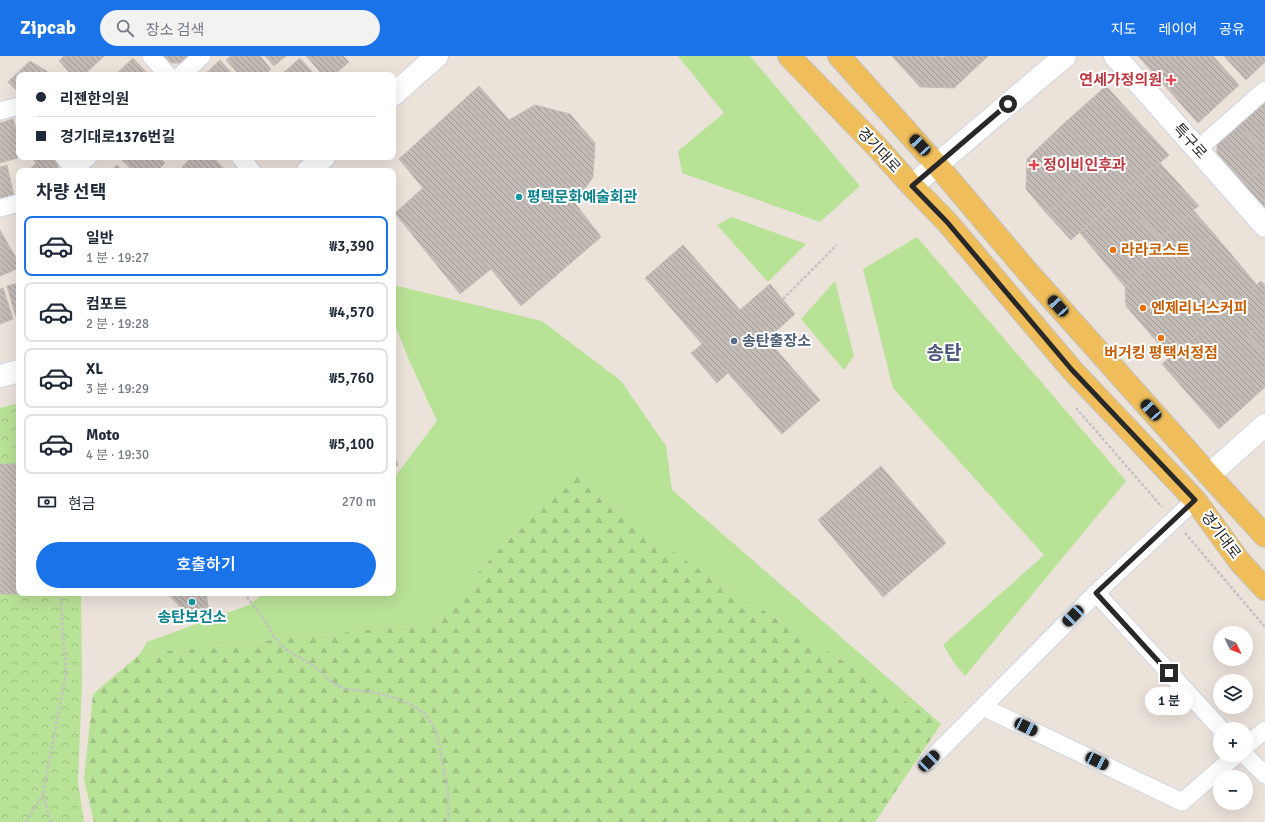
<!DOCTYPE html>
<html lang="ko">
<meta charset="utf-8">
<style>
:root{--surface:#fff;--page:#f2f2f3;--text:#1f2937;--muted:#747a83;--line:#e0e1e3;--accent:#1a73e8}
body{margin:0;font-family:Signika,"Noto Sans KR",sans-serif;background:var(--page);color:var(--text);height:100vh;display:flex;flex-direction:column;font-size:15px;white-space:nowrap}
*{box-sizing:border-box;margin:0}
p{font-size:13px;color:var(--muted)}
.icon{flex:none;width:22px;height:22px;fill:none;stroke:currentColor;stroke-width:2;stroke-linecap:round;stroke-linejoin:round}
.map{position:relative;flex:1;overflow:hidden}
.drawer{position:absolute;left:16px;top:112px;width:380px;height:428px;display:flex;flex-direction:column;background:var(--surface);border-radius:8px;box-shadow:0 4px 16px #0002}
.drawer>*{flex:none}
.guide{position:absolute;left:16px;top:16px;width:380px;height:88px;border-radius:8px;box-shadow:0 4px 16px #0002;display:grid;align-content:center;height:88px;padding:0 20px;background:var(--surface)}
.needle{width:26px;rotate:133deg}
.tools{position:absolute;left:1213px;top:570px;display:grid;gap:8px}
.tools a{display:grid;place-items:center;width:40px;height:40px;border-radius:50%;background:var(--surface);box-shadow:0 4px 16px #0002;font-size:20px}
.end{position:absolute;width:18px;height:18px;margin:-9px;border:5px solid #282828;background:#fff;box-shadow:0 0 0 2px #fff}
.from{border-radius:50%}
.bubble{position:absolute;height:28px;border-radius:14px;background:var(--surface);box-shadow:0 4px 16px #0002;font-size:13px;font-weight:600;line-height:28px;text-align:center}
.car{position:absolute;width:12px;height:24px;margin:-12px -6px;border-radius:5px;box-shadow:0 0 3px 1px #0007;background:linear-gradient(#222 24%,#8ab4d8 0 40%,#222 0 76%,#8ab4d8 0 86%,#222 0)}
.guide b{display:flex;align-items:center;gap:14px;height:38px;font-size:15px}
.guide b+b{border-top:1px solid var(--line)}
.guide i{width:10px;height:10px;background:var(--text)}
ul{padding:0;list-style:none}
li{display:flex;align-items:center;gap:12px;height:60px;margin:0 8px 6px;padding:0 12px;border:2px solid var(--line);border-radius:8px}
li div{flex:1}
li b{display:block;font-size:15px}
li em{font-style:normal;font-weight:600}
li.current{border-color:var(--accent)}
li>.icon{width:36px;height:36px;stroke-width:1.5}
h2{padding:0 20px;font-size:18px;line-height:48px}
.pay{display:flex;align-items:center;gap:10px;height:44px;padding:0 20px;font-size:15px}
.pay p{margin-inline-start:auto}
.action{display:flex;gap:8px;margin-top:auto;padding:8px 20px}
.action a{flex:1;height:46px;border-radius:24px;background:var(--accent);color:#fff;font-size:16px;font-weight:600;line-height:46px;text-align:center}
header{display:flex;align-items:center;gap:24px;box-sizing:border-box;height:56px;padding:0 20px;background:var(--accent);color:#fff}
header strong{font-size:19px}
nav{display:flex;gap:22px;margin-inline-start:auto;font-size:14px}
.search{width:280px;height:36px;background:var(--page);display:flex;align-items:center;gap:10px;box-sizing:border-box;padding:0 14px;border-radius:22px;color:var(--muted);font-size:15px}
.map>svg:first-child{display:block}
</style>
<header>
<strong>Zipcab</strong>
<div class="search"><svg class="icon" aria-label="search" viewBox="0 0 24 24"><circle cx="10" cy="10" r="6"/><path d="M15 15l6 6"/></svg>장소 검색</div>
<nav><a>지도</a><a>레이어</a><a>공유</a></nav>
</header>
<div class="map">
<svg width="1265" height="766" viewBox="0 0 1265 766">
<defs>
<pattern id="forest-firs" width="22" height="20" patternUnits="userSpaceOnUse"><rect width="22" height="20" fill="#b8e296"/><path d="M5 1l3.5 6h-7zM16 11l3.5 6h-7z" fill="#9ec281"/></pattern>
<pattern id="park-crowns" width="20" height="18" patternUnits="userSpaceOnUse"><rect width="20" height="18" fill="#b8e296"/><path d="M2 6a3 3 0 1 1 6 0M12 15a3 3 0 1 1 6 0" fill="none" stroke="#9ec281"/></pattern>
<pattern id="building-back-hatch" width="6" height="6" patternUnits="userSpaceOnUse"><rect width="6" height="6" fill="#c3bcb7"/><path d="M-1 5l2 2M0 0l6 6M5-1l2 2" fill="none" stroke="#9e9995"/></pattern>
</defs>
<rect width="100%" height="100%" fill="#ebe2da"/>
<g fill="#b8e296">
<path d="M678 0H750L860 130 820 166 682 117 678 95 724 57Z"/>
<path d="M732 161 806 188 768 226 717 169Z"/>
<path d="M917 181 1126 425 965 620 955 608 943 589 1044 499 893 332 863 213Z"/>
<path d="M835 225 854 300 844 314 801 263Z"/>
<path d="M393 229 542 265 621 325 666 390 672 434 941 668 682 502 572 414 432 567 140 598 147 586 249 549 264 537H393V423L437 365 409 304 393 264Z"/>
</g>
<path fill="url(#forest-firs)" d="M572 414 682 502 941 668 875 766H94L84 723 93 638 140 598 432 567Z"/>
<path fill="url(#park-crowns)" d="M19 347V537H81L82 627 78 726 84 766H0V352Z"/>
<g fill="url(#building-back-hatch)" stroke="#c6beb4">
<path d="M64 0H104L84 19H72L59 5Z"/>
<path d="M164 0H187L180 7H171Z"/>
<path d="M231 0H260L271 13 264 19H240L226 4Z"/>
<path d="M265 0H286L274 10Z"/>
<path d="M306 0H343L349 6 334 19H323Z"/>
<path d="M892 0H940L942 2 945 0H988L954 32 920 31Z"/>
<path d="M1138 0H1213L1239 29 1198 67Z"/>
<path d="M1224 0H1265V6L1246 24Z"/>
<path d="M133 2 149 19H115Z"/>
<path d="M300 2 315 19H281Z"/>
<path d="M220 4 233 19H204Z"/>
<path d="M30 5 53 19H19V37L8 26Z"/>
<path d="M479 30 509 64 535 49 570 58 595 87 593 121 575 147 601 181 521 250 491 213 460 238 395 157 423 132 399 103Z"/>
<path d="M1106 30 1169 99 1121 140 1060 71Z"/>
<path d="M1265 43V97L1238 66Z"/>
<path d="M13 63 19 82V101H21L0 107V67Z"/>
<path d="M1238 66 1265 97V109L1240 131 1217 104V84Z"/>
<path d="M1060 71 1097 113 1047 158 1026 133 1027 103Z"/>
<path d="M31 101H54L59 106 57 115H28L36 107Z"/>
<path d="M125 101H159L165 107 157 115H133L122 104Z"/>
<path d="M192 101H213L226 115H187L182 111Z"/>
<path d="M1160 107 1199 150 1193 154 1161 184 1121 140Z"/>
<path d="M7 109 15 144 0 148V111Z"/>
<path d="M117 109 122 115H111Z"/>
<path d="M1265 109V159L1240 131Z"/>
<path d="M1097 113 1121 140 1071 184 1047 158Z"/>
<path d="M1121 140 1168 192 1125 231 1080 177Z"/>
<path d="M1193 154 1215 179 1182 207 1161 184Z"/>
<path d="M0 174 19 207V212L0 220Z"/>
<path d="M1215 179 1257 229 1225 255 1182 207Z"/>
<path d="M683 189 740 254 770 228 795 258 767 283 820 344 782 378 728 317 717 327 691 297 702 288 645 222Z"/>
<path d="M1168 192 1225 255 1170 301 1126 250 1125 231Z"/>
<path d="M1261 225 1265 229V266L1248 281 1225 255Z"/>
<path d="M19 227V260L16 261 7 230Z"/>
<path d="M3 232 13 263 0 268V233Z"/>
<path d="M1225 255 1265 300V331L1219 373 1162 308Z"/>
<path d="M1265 266V300L1248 281Z"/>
<path d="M393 398 398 408 393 415Z"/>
<path d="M0 408H19V537L31 538H0Z"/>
<path d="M881 410 946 487 883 541 818 464Z"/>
<path d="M167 537H206L209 556 192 564Z"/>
</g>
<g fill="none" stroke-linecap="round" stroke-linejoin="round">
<g stroke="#cfd5e2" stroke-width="19">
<g id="street">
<path d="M151 0 168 19"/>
<path d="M181 19 202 0"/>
<path d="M0 55 19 50"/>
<path d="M1198 93 1265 34"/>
<path d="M64 101 74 113"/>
<path d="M240 101 252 115"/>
<path d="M72 115 88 101"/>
<path d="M0 152 19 147"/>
<path d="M1195 444 1096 537 1221 673"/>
<path d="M983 651 1182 746 1236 699"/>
<path d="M1246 690 1265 674"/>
<path d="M1245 699 1265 719"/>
<path d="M929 705 1096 537"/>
</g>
</g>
<g stroke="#cfd5e2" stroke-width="24">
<g id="secondary">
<path d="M1115 0 1265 170"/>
<path d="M393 39 437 0"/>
<path d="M308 115 324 101"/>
<path d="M912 130 1065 0"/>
<path d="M0 320 19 315"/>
<path d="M1209 419 1265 369"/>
</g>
</g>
<g stroke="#c3c3c3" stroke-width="24">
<g id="primary">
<path d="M789 0 877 91 912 130 947 166 1072 314 1195 444 1240 506 1265 533"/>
<path d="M839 0 937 109 1027 215 1209 419 1265 480"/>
</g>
</g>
<g stroke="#c3c3c3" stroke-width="2.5" stroke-dasharray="3 2" stroke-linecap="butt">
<path d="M783 243 837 189"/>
<path d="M1076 352 1162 451"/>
<path d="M1185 477 1265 571"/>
<path d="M244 537 266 566 274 581 285 593 314 610 333 627 345 633 373 636 396 642 410 648 424 657 433 669 439 689 448 734V766"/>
<path d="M26 766 43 738"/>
<path d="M51 766 43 738 66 617 60 537"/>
</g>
<use href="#street" stroke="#fff" stroke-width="17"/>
<use href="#secondary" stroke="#fff" stroke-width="22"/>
<use href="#primary" stroke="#efbe5b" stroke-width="22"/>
</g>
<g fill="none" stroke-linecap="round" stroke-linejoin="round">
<path stroke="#282828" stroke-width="5" d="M1008 48 912 130 947 166 1072 314 1195 444 1096 537 1169 617"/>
</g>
<g fill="#e0444e" stroke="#fff" stroke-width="1.5">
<path d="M1169 18h4v4h4v4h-4v4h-4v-4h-4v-4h4z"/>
<path d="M1032 103h4v4h4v4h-4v4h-4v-4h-4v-4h4z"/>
</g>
<g fill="#0f9aa8" stroke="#fff" stroke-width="1.5">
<circle cx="519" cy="141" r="4"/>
<circle cx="192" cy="546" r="4"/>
</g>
<g fill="#e8710a" stroke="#fff" stroke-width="1.5">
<circle cx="1113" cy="194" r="4"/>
<circle cx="1143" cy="252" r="4"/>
<circle cx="1161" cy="282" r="4"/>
</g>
<circle fill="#5c6f8a" stroke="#fff" stroke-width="1.5" cx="734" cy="285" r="4"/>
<g text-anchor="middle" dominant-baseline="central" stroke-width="4" stroke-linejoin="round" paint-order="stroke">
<g font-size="15" font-weight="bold" fill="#be3a42" stroke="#fff" text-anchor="end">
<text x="1162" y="24">연세가정의원</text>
<text x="1043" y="109" text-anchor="start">정이비인후과</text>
</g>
<g font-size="15" fill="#282828" stroke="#fff">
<text transform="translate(1190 85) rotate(48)">특구로</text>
<text transform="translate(879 94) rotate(47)">경기대로</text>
<text transform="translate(1221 479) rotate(53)">경기대로</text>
</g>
<g font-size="15" font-weight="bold" fill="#0d838f" stroke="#fff" text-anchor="start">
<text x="527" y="141">평택문화예술회관</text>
<text x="192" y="561" text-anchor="middle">송탄보건소</text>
</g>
<g font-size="15" font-weight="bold" fill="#c56008" stroke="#fff" text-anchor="start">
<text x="1121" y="194">라라코스트</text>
<text x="1151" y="252">엔제리너스커피</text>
<text x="1161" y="297" text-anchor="middle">버거킹 평택서정점</text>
</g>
<g font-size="15" font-weight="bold" fill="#4e5e75" stroke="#fff" text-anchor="start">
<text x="742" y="285">송탄출장소</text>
</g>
<g font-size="19" font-weight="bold" fill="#4a5778" stroke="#fff">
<text x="944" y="297">송탄</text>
</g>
</g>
</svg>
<div class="tools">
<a><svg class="needle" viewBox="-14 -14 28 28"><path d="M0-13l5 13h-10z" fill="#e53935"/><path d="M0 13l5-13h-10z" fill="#747a83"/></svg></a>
<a><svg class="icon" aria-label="layers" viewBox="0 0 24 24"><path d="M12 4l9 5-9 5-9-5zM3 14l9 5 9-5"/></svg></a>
<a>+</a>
<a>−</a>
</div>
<i class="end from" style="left:1008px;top:48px"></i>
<i class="end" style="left:1169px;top:617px"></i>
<div class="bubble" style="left:1145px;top:631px;width:48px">1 분</div>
<i class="car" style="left:920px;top:89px;rotate:317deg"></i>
<i class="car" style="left:1058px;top:250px;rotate:318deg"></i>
<i class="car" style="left:1151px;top:354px;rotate:318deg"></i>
<i class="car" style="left:1073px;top:560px;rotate:225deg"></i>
<i class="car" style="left:1026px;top:671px;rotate:116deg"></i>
<i class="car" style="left:929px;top:705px;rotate:45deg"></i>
<i class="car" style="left:1097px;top:705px;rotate:116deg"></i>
<div class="guide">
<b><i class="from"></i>리젠한의원</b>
<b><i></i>경기대로1376번길</b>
</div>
<section class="drawer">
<h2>차량 선택</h2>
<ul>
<li class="current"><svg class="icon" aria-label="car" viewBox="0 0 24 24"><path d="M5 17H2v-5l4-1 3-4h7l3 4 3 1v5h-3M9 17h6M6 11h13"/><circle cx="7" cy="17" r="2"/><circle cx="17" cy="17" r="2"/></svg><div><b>일반</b><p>1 분 · 19:27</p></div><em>₩3,390</em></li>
<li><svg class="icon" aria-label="car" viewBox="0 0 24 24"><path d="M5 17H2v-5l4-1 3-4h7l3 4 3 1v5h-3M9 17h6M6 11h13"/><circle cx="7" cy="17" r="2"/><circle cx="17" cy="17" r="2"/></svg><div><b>컴포트</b><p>2 분 · 19:28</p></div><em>₩4,570</em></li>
<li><svg class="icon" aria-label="car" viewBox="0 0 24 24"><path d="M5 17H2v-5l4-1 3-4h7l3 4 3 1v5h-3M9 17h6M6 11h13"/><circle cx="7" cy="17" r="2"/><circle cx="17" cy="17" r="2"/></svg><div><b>XL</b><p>3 분 · 19:29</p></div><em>₩5,760</em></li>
<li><svg class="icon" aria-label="car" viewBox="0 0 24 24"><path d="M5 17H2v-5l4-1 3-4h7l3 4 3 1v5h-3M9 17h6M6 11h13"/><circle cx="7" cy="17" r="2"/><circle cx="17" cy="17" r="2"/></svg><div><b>Moto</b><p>4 분 · 19:30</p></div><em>₩5,100</em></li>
</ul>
<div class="pay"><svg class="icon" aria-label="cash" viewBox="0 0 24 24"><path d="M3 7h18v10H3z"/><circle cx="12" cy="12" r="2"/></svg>현금<p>270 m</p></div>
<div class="action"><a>호출하기</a></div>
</section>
</div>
